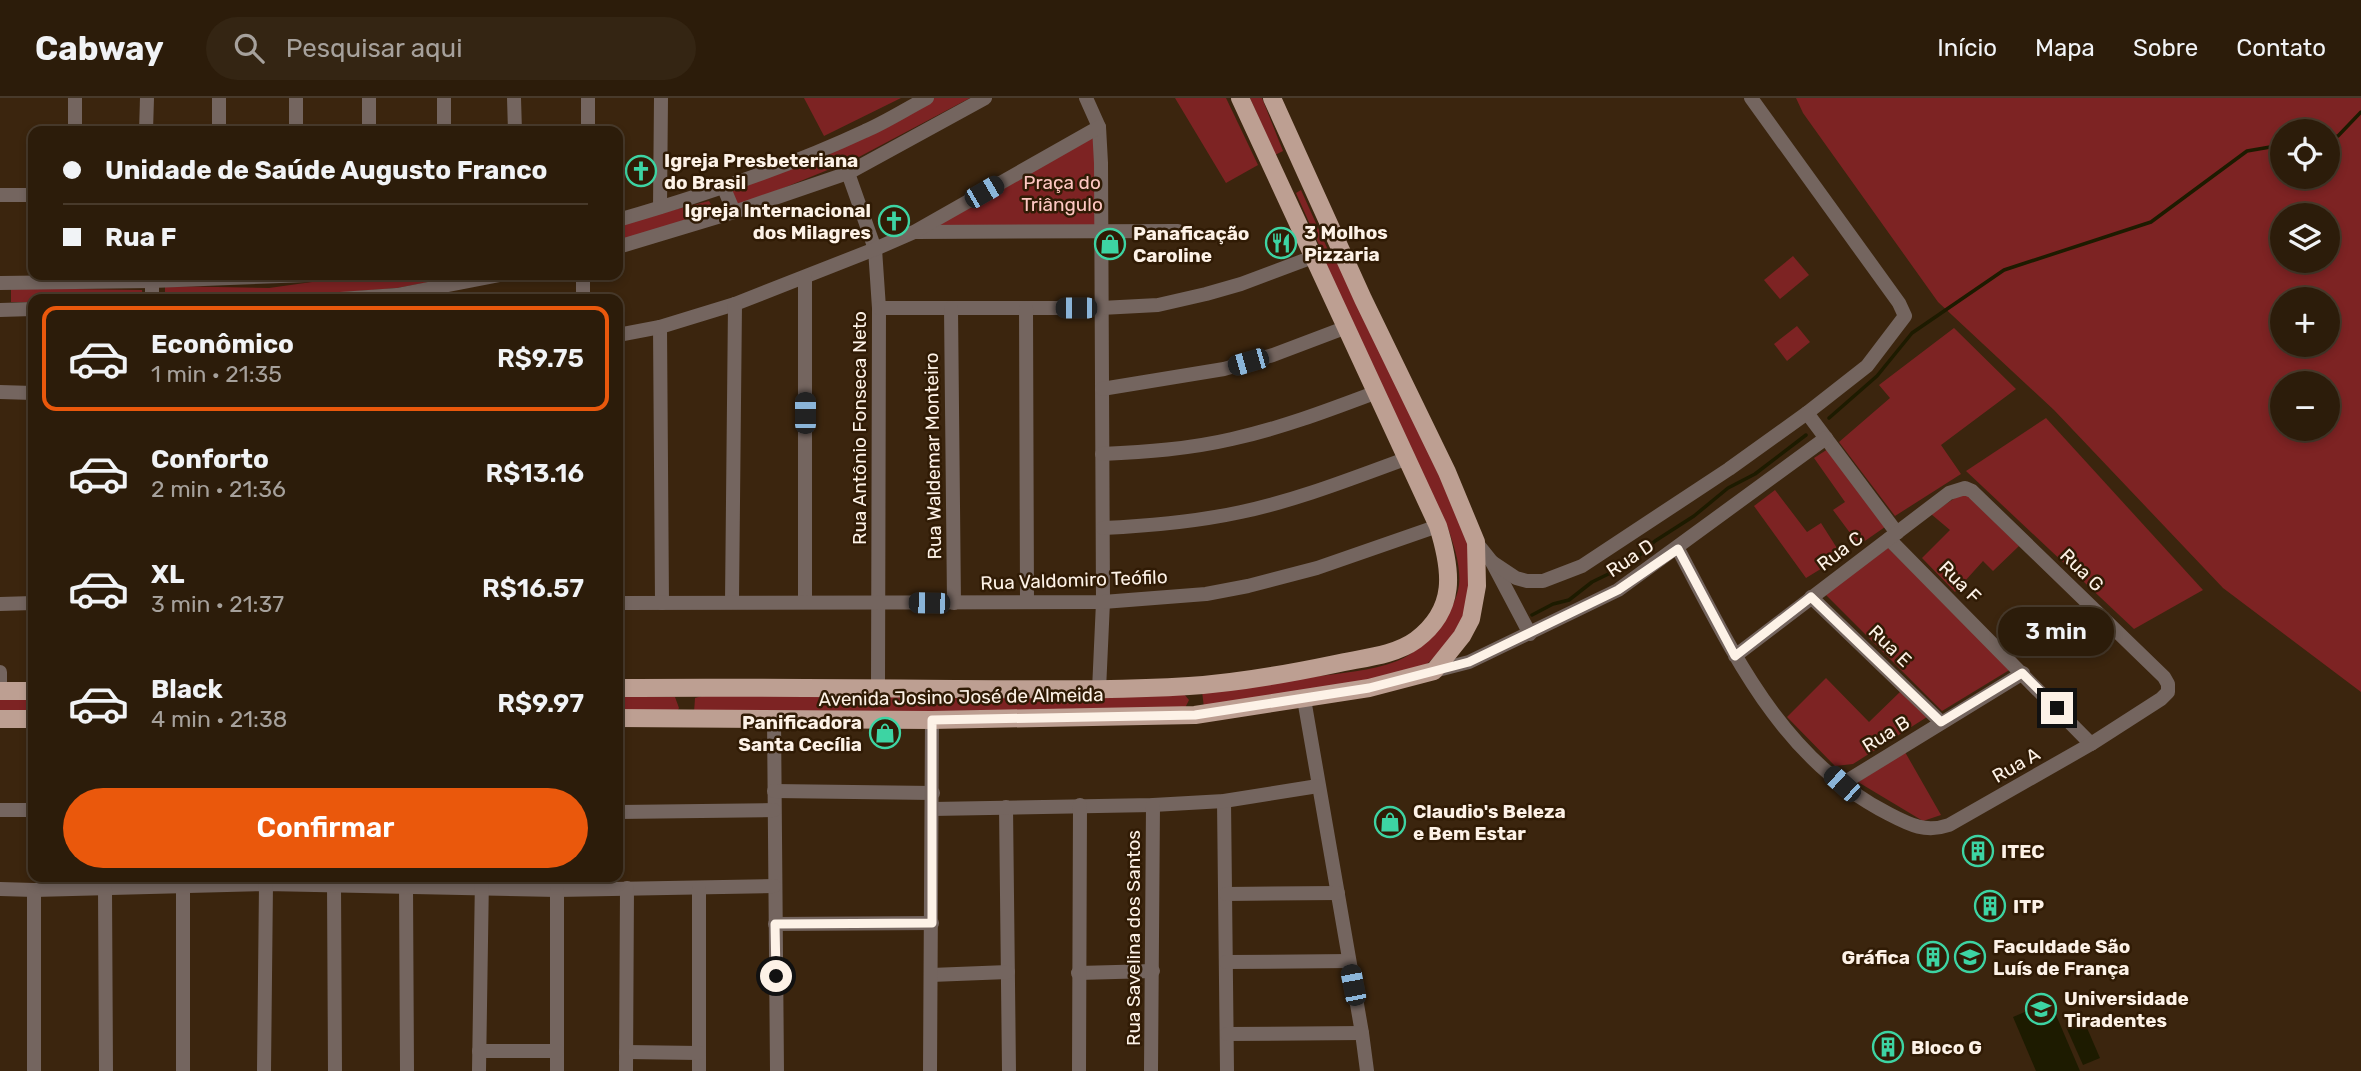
<!DOCTYPE html>
<html lang="pt">
<meta charset="utf-8">
<style>
:root{--surface:#2c1c0a;--page:#342513;--text:#f1f3f6;--muted:#a6a19c;--line:#483a2b;--accent:#ea580c}
body{margin:0;font-family:Rubik,sans-serif;background:var(--page);color:var(--text);height:100vh;display:flex;flex-direction:column;font-size:26px;white-space:nowrap}
*{box-sizing:border-box;margin:0}
p{font-size:23px;color:var(--muted)}
.icon{flex:none;width:38px;height:38px;fill:none;stroke:currentColor;stroke-width:2;stroke-linecap:round;stroke-linejoin:round}
.map{position:relative;flex:1;overflow:hidden}
.sheet{position:absolute;left:28px;top:196px;width:595px;height:588px;display:flex;flex-direction:column;background:var(--surface);border-radius:14px;box-shadow:0 4px 10px #0003,0 0 0 2px var(--line)}
.sheet>*{flex:none}
.hud{position:absolute;left:28px;top:28px;width:595px;height:154px;border-radius:14px;box-shadow:0 4px 10px #0003,0 0 0 2px var(--line);display:grid;align-content:center;height:154px;padding:0 35px;background:var(--surface)}
.tools{position:absolute;left:2270px;top:21px;display:grid;gap:14px}
.tools a{display:grid;place-items:center;width:70px;height:70px;border-radius:50%;background:var(--surface);box-shadow:0 4px 10px #0003,0 0 0 2px var(--line);font-size:35px}
.end{position:absolute;width:32px;height:32px;margin:-16px;border:9px solid #fdf2e7;background:#111;box-shadow:0 0 0 4px #111}
.from{border-radius:50%}
.bubble{position:absolute;height:49px;border-radius:24px;background:var(--surface);box-shadow:0 4px 10px #0003,0 0 0 2px var(--line);font-size:23px;font-weight:600;line-height:49px;text-align:center}
.car{position:absolute;width:21px;height:42px;margin:-21px -10px;border-radius:9px;box-shadow:0 0 5px 2px #0007;background:linear-gradient(#222 24%,#8ab4d8 0 40%,#222 0 76%,#8ab4d8 0 86%,#222 0)}
.hud b{display:flex;align-items:center;gap:24px;height:66px;font-size:26px}
.hud b+b{border-top:2px solid var(--line)}
.hud i{width:18px;height:18px;background:var(--text)}
ul{padding:12px 0 0;list-style:none}
li{display:flex;align-items:center;gap:21px;height:105px;margin:0 14px 10px;padding:0 21px;border:4px solid transparent;border-radius:14px}
li div{flex:1}
li b{display:block;font-size:26px}
li em{font-style:normal;font-weight:600}
li.current{border-color:var(--accent)}
li>.icon{width:63px;height:63px;stroke-width:1.5}
.button{display:flex;gap:14px;margin-top:auto;padding:14px 35px}
.button a{flex:1;height:80px;border-radius:42px;background:var(--accent);color:#fff;font-size:28px;font-weight:600;line-height:80px;text-align:center}
header{display:flex;align-items:center;gap:42px;box-sizing:border-box;height:98px;padding:0 35px;background:var(--surface);border-bottom:2px solid var(--line)}
header strong{font-size:33px}
nav{display:flex;gap:38px;margin-inline-start:auto;font-size:24px}
.search{width:490px;height:63px;background:var(--page);display:flex;align-items:center;gap:18px;box-sizing:border-box;padding:0 24px;border-radius:38px;color:var(--muted);font-size:26px}
.map>svg:first-child{display:block}
</style>
<header>
<strong>Cabway</strong>
<div class="search"><svg class="icon" aria-label="search" viewBox="0 0 24 24"><circle cx="10" cy="10" r="6"/><path d="M15 15l6 6"/></svg>Pesquisar aqui</div>
<nav><a>Início</a><a>Mapa</a><a>Sobre</a><a>Contato</a></nav>
</header>
<div class="map">
<svg width="2361" height="973" viewBox="0 0 2361 973">
<rect width="100%" height="100%" fill="#3b250e"/>
<g fill="#7d2323" fill-rule="evenodd">
<path d="M804 0H901L824 38Z"/>
<path d="M928 0H970L857 60 737 109 730 91Z"/>
<path d="M1175 0H1226L1258 67 1226 85Z"/>
<path d="M1250 0H1262L1283 53 1275 57Z"/>
<path d="M1796 0H2361V594L2223 490 2054 312 1938 204 1803 15ZM2282 33H2328V79H2282ZM2282 117H2328V163H2282ZM2282 201H2328V247H2282ZM2282 285H2328V331H2282Z"/>
<path d="M1096 37 1097 130 932 128Z"/>
<path d="M1301 92 1328 152 1334 156 1464 427 1472 459 1466 513 1447 547 1428 565 1403 578 1204 610 1202 593C1239 590 1276 584 1313 579 1341 575 1371 573 1397 563 1424 553 1455 516 1459 487 1461 468 1454 448 1448 430L1325 167 1323 156 1296 95Z"/>
<path d="M709 103 716 115 618 146V126Z"/>
<path d="M1793 158 1809 177 1780 201 1764 182Z"/>
<path d="M362 177H467L397 190 281 199 165 201V188L269 190Z"/>
<path d="M11 190 142 192 143 201H33V204H11Z"/>
<path d="M1797 228 1810 244 1787 263 1774 246Z"/>
<path d="M1954 230 2016 291 1941 347 1961 376 1895 418 1839 344 1890 300 1879 287Z"/>
<path d="M2046 320 2203 492 2134 531 1966 373Z"/>
<path d="M1828 351 1885 429 1859 447 1833 412 1845 404 1814 360Z"/>
<path d="M1775 392 1807 434 1821 425 1842 458 1806 480 1754 408Z"/>
<path d="M1964 394 2019 448 1993 473 1983 463 1955 494 1922 460 1950 432 1931 416Z"/>
<path d="M1886 448 2011 571 1942 613 1824 495Z"/>
<path d="M1826 580 1869 624 1901 593 1927 619 1853 666 1835 668 1787 619Z"/>
<path d="M1184 596 1189 602 1183 614 694 615 695 600 702 598Z"/>
<rect x="0" y="599" width="33" height="17"/>
<path d="M618 599H675L679 610 675 617H618Z"/>
<path d="M1905 654 1941 717 1923 723 1858 684Z"/>
</g>
<g fill="#1d1b00">
<path d="M2050 903 2080 973H2036L2013 919Z"/>
<path d="M2084 923 2100 960 2083 967 2067 931Z"/>
</g>
<g fill="none" stroke-linecap="round" stroke-linejoin="round">
<g stroke="#1d1b00" stroke-width="3.5">
<path d="M2328 39 2338 38 2361 14"/>
<path d="M1829 320 1877 278 1912 235 2004 172 2151 124 2247 53 2282 47"/>
<path d="M1532 517 1553 506 1569 502 1592 484 1631 465 1655 443 1694 418 1728 390 1755 376 1806 337"/>
</g>
<g stroke="#74655f" stroke-width="14">
<path d="M296 0V33"/>
<path d="M369 0V33"/>
<path d="M444 0V33"/>
<path d="M514 0 515 33"/>
<path d="M588 0V33"/>
<path d="M1086 0 1099 29 1101 65 1103 504 1099 592"/>
<path d="M75 33V0"/>
<path d="M146 33 147 0"/>
<path d="M219 33V0"/>
<path d="M848 75 875 151 879 210 878 590"/>
<path d="M723 88 734 114"/>
<path d="M0 97H33"/>
<path d="M660 109 661 0"/>
<path d="M618 122C701 98 786 70 865 33 886 24 906 11 927 0"/>
<path d="M916 134 1178 133"/>
<path d="M618 149 734 114 848 75 985 0"/>
<path d="M152 183V201"/>
<path d="M0 185 152 183 308 177"/>
<path d="M340 201 397 197 500 177"/>
<path d="M583 201V177"/>
<path d="M879 210H1101L1158 207 1206 196 1241 186 1313 159"/>
<path d="M951 210 954 505"/>
<path d="M1026 210 1027 504"/>
<path d="M0 212 33 211"/>
<path d="M660 229 662 505"/>
<path d="M618 237 660 229 735 206 875 151 914 134 1099 29"/>
<path d="M1102 291 1224 271 1273 257 1347 229"/>
<path d="M0 294 33 295"/>
<path d="M1807 315 1897 435"/>
<path d="M1102 356C1146 354 1189 351 1232 341 1282 330 1329 312 1377 294"/>
<path d="M1103 430C1150 428 1195 424 1241 414 1298 402 1353 380 1408 360"/>
<path d="M1889 441 2091 646"/>
<path d="M1476 444 1492 464 1530 536"/>
<path d="M1678 451C1732 552 1780 661 1889 716 1910 727 1926 735 1949 727L2091 646 2161 601 2168 594V586L2164 579 1972 393 1965 390 1949 395 1735 558"/>
<path d="M1492 464 1516 480 1527 483H1543L1582 468 1729 371 1807 315 1867 268 1905 218 1899 205 1751 0"/>
<path d="M1811 499 1941 624"/>
<path d="M732 503 735 206"/>
<path d="M805 503V180"/>
<path d="M618 505 1103 504 1206 496 1248 488 1317 470 1438 428"/>
<path d="M0 506 33 505"/>
<path d="M1434 573 1469 564 1618 492 1826 340"/>
<path d="M0 574V593"/>
<path d="M1304 601 1362 935 1367 973"/>
<path d="M774 621 777 973"/>
<path d="M1842 686 2023 575"/>
<path d="M774 693 933 695"/>
<path d="M1224 703 1227 973"/>
<path d="M1006 709 1009 973"/>
<path d="M932 711 1153 707 1224 703 1318 688"/>
<path d="M0 712H33"/>
<path d="M618 714 774 712"/>
<path d="M183 779V973"/>
<path d="M334 787 335 973"/>
<path d="M406 788 407 973"/>
<path d="M0 791 34 792 266 786 557 792 774 788"/>
<path d="M105 791 106 973"/>
<path d="M699 791V973"/>
<path d="M557 792V973"/>
<path d="M1226 796 1338 795"/>
<path d="M775 826 932 825"/>
<path d="M1226 864 1349 863"/>
<path d="M1078 875 1153 873"/>
<path d="M931 877 1008 874"/>
<path d="M1227 936 1362 935"/>
<path d="M479 953H557"/>
<path d="M626 954 699 955"/>
<path d="M34 973V792"/>
<path d="M264 973 266 786"/>
<path d="M479 973 482 779"/>
<path d="M626 973 627 790"/>
<path d="M930 973 932 622"/>
<path d="M1079 973 1080 707"/>
<path d="M1151 973 1153 707"/>
</g>
<g stroke="#bd9f92" stroke-width="18">
<path d="M618 590C731 589 843 590 956 591 1034 591 1111 593 1189 588 1238 585 1287 576 1335 566 1361 560 1394 558 1416 542 1457 511 1452 473 1438 428L1240 0"/>
<path d="M0 593H33"/>
<path d="M618 620 932 622 1195 617 1369 590 1434 573 1462 538 1471 521 1477 488 1476 444 1447 374 1363 201 1272 0"/>
<path d="M0 621H33"/>
</g>
</g>
<g fill="none" stroke-linecap="round" stroke-linejoin="round">
<path stroke="#fdf2e7" stroke-width="9" d="M776 878 775 826 932 825V622L1195 617 1369 590 1469 564 1618 492 1678 451 1735 558 1811 499 1941 624 2022 575 2057 610"/>
</g>
<defs>
<g id="church-ring" transform="scale(1.575)"><circle r="9.5" fill="#301b05" stroke="#3dd4a3" stroke-width="1.5"/><path d="M-1.2-6h2.4v3.5h3.3v2.4h-3.3V6h-2.4V-.1h-3.3v-2.4h3.3Z" fill="#3dd4a3"/></g>
<g id="restaurant-ring" transform="scale(1.575)"><circle r="9.5" fill="#301b05" stroke="#3dd4a3" stroke-width="1.5"/><path d="M-5-6h1v4h1v-4h1v4h1v-4h1v5L-1.5 .5V6h-2V.5L-5-1ZM5-6V6H3V1.5H1.5Q1.5-4 5-6Z" fill="#3dd4a3"/></g>
<g id="shop-ring" transform="scale(1.575)"><circle r="9.5" fill="#301b05" stroke="#3dd4a3" stroke-width="1.5"/><path d="M-5-2.5h2.3a2.7 3.5 0 0 1 5.4 0H5L5.5 6h-11ZM-1.5-2.5h3a1.5 2.3 0 0 0-3 0Z" fill="#3dd4a3"/></g>
<g id="building-ring" transform="scale(1.575)"><circle r="9.5" fill="#301b05" stroke="#3dd4a3" stroke-width="1.5"/><path d="M-4-6H4V6H1V3H-1V6H-4ZM-2.5-4.3h1.7v1.8h-1.7ZM.8-4.3h1.7v1.8H.8ZM-2.5-1h1.7V.8h-1.7ZM.8-1h1.7V.8H.8Z" fill="#3dd4a3"/></g>
<g id="university-ring" transform="scale(1.575)"><circle r="9.5" fill="#301b05" stroke="#3dd4a3" stroke-width="1.5"/><path d="M0-5L7-2L0 1L-7-2ZM-4 1L0 2.5L4 1V4Q0 6-4 4Z" fill="#3dd4a3"/></g>
</defs>
<g fill-rule="evenodd">
<use href="#church-ring" x="641" y="73"/>
<use href="#church-ring" x="894" y="123"/>
<use href="#restaurant-ring" x="1281" y="145"/>
<use href="#shop-ring" x="1110" y="146"/>
<use href="#shop-ring" x="885" y="635"/>
<use href="#shop-ring" x="1390" y="724"/>
<use href="#building-ring" x="1978" y="753"/>
<use href="#building-ring" x="1990" y="808"/>
<use href="#building-ring" x="1933" y="859"/>
<use href="#university-ring" x="1970" y="859"/>
<use href="#university-ring" x="2041" y="911"/>
<use href="#building-ring" x="1888" y="949"/>
</g>
<g text-anchor="middle" dominant-baseline="central" stroke-width="5" stroke-linejoin="round" paint-order="stroke">
<g font-size="19" font-weight="bold" fill="#fdf2e7" stroke="#301b05" text-anchor="start">
<text x="664" y="62">Igreja Presbeteriana<tspan x="664" dy="22">do Brasil</tspan></text>
<text x="871" y="112" text-anchor="end">Igreja Internacional<tspan x="871" dy="22">dos Milagres</tspan></text>
<text x="1304" y="134">3 Molhos<tspan x="1304" dy="22">Pizzaria</tspan></text>
<text x="1133" y="135">Panaficação<tspan x="1133" dy="22">Caroline</tspan></text>
<text x="862" y="624" text-anchor="end">Panificadora<tspan x="862" dy="22">Santa Cecília</tspan></text>
<text x="1413" y="713">Claudio's Beleza<tspan x="1413" dy="22">e Bem Estar</tspan></text>
<text x="2001" y="753">ITEC</text>
<text x="2013" y="808">ITP</text>
<text x="1993" y="848">Faculdade São<tspan x="1993" dy="22">Luís de França</tspan></text>
<text x="1910" y="859" text-anchor="end">Gráfica</text>
<text x="2064" y="900">Universidade<tspan x="2064" dy="22">Tiradentes</tspan></text>
<text x="1911" y="949">Bloco G</text>
</g>
<g font-size="19" fill="#fec7c2" stroke="#301b05">
<text x="1062" y="84">Praça do<tspan x="1062" dy="22">Triângulo</tspan></text>
</g>
<g font-size="19" fill="#fdf2e7" stroke="#301b05">
<text transform="translate(859 330) rotate(-90)">Rua Antônio Fonseca Neto</text>
<text transform="translate(933 358) rotate(-91)">Rua Waldemar Monteiro</text>
<text transform="translate(1840 453) rotate(-37)">Rua C</text>
<text transform="translate(1630 460) rotate(-34)">Rua D</text>
<text transform="translate(2082 472) rotate(44)">Rua G</text>
<text transform="translate(1074 482) rotate(-2)">Rua Valdomiro Teófilo</text>
<text transform="translate(1960 484) rotate(45)">Rua F</text>
<text transform="translate(1890 548) rotate(44)">Rua E</text>
<text transform="translate(961 599) rotate(-1)">Avenida Josino José de Almeida</text>
<text transform="translate(1886 636) rotate(-32)">Rua B</text>
<text transform="translate(2016 667) rotate(-30)">Rua A</text>
<text transform="translate(1133 840) rotate(-90)">Rua Savelina dos Santos</text>
</g>
</g>
</svg>
<div class="tools">
<a><svg class="icon" aria-label="locate" viewBox="0 0 24 24"><circle cx="12" cy="12" r="6"/><path d="M12 2v4M12 18v4M2 12h4M18 12h4"/></svg></a>
<a><svg class="icon" aria-label="layers" viewBox="0 0 24 24"><path d="M12 4l9 5-9 5-9-5zM3 14l9 5 9-5"/></svg></a>
<a>+</a>
<a>−</a>
</div>
<i class="end from" style="left:776px;top:878px"></i>
<i class="end" style="left:2057px;top:610px"></i>
<div class="bubble" style="left:1998px;top:509px;width:116px">3 min</div>
<i class="car" style="left:984px;top:94px;rotate:60deg"></i>
<i class="car" style="left:1076px;top:210px;rotate:270deg"></i>
<i class="car" style="left:1248px;top:264px;rotate:254deg"></i>
<i class="car" style="left:805px;top:315px;rotate:0deg"></i>
<i class="car" style="left:929px;top:505px;rotate:271deg"></i>
<i class="car" style="left:1842px;top:686px;rotate:312deg"></i>
<i class="car" style="left:1353px;top:887px;rotate:349deg"></i>
<div class="hud">
<b><i class="from"></i>Unidade de Saúde Augusto Franco</b>
<b><i></i>Rua F</b>
</div>
<section class="sheet">
<ul>
<li class="current"><svg class="icon" aria-label="car" viewBox="0 0 24 24"><path d="M5 17H2v-5l4-1 3-4h7l3 4 3 1v5h-3M9 17h6M6 11h13"/><circle cx="7" cy="17" r="2"/><circle cx="17" cy="17" r="2"/></svg><div><b>Econômico</b><p>1 min · 21:35</p></div><em>R$9.75</em></li>
<li><svg class="icon" aria-label="car" viewBox="0 0 24 24"><path d="M5 17H2v-5l4-1 3-4h7l3 4 3 1v5h-3M9 17h6M6 11h13"/><circle cx="7" cy="17" r="2"/><circle cx="17" cy="17" r="2"/></svg><div><b>Conforto</b><p>2 min · 21:36</p></div><em>R$13.16</em></li>
<li><svg class="icon" aria-label="car" viewBox="0 0 24 24"><path d="M5 17H2v-5l4-1 3-4h7l3 4 3 1v5h-3M9 17h6M6 11h13"/><circle cx="7" cy="17" r="2"/><circle cx="17" cy="17" r="2"/></svg><div><b>XL</b><p>3 min · 21:37</p></div><em>R$16.57</em></li>
<li><svg class="icon" aria-label="car" viewBox="0 0 24 24"><path d="M5 17H2v-5l4-1 3-4h7l3 4 3 1v5h-3M9 17h6M6 11h13"/><circle cx="7" cy="17" r="2"/><circle cx="17" cy="17" r="2"/></svg><div><b>Black</b><p>4 min · 21:38</p></div><em>R$9.97</em></li>
</ul>
<div class="button"><a>Confirmar</a></div>
</section>
</div>
